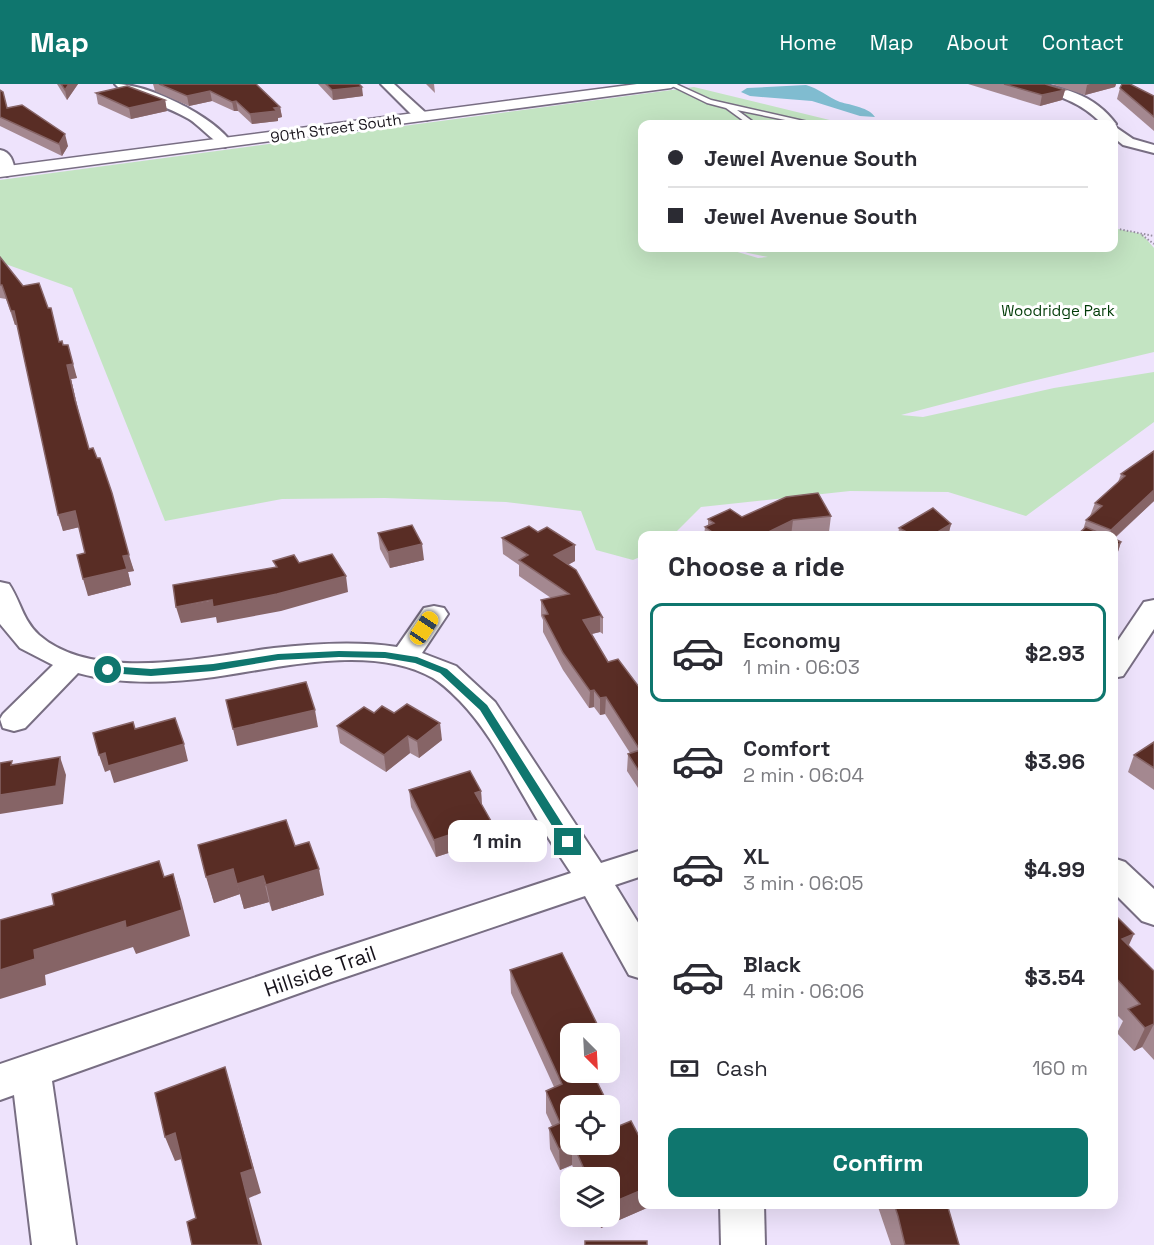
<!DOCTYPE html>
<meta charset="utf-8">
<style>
:root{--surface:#fff;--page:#f2f2f3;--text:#2b2b33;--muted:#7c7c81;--line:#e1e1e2;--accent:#0f766e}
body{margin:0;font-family:"Space Grotesk",sans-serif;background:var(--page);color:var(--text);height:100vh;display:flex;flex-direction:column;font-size:22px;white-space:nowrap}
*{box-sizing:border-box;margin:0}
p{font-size:20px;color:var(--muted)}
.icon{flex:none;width:33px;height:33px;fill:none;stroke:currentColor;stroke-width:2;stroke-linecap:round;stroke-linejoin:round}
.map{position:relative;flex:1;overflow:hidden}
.drawer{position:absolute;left:638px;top:447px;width:480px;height:678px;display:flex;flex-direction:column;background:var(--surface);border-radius:12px;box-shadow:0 6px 24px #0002}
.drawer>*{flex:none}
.hud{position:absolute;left:638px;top:36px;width:480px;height:132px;border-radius:12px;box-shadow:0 6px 24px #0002;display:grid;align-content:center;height:132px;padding:0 30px;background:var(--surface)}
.needle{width:39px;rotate:156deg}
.buttons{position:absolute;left:560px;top:939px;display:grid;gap:12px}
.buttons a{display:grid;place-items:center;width:60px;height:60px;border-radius:12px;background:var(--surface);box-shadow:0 6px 24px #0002;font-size:30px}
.end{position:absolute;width:27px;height:27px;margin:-14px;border:8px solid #0f766e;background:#fff;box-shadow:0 0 0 3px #fff}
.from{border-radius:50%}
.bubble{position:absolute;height:42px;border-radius:12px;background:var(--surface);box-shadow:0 6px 24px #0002;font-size:20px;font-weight:700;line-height:42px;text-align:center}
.car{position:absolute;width:18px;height:36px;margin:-18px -9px;border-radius:8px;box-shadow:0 0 4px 2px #0007;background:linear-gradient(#f5c518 24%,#345 0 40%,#f5c518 0 76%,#345 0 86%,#f5c518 0)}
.hud b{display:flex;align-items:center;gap:21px;height:57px;font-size:22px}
.hud b+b{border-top:2px solid var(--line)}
.hud i{width:15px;height:15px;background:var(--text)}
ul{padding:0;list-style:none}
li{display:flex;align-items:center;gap:18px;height:99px;margin:0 12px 9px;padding:0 18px;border:3px solid transparent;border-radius:12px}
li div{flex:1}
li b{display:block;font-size:22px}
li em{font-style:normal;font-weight:700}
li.on{border-color:var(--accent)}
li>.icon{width:54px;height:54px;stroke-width:1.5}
h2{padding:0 30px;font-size:27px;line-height:72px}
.pay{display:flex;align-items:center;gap:15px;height:66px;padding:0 30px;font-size:22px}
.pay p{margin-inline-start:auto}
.action{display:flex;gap:12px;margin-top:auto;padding:12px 30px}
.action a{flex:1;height:69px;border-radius:12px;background:var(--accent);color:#fff;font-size:24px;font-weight:700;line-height:69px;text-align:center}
header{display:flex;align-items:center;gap:36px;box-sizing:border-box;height:84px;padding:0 30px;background:var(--accent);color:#fff}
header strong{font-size:28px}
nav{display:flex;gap:33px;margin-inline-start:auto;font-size:21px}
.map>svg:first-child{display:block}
</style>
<header>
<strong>Map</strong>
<nav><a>Home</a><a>Map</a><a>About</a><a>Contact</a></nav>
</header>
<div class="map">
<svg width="1154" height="1161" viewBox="0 0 1154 1161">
<rect width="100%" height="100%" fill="#eee3fc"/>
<path fill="#c3e4c2" d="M694 3 846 40H642V164H724L758 174 768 173 748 169 735 164H1113V144L1142 150 1154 164V268L1024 299 901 331 923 333 1054 304 1154 288V338L1026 432 948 408 850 407 701 423 673 451 642 452V472L633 476 596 466 581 427 506 418 385 414 282 415 165 437 72 204 0 178V96Z"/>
<path fill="#80bcd0" d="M806 1C818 4 828 13 840 18 851 21 870 24 875 33L860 32 812 17 750 12 741 8 747 4Z"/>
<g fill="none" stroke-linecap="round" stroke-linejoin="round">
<g stroke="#786e83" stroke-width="3">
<path id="service" d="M668 0H676L711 16 817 40H805L737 26 756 40H748L726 24 707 19Z"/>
</g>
<g stroke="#786e83" stroke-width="4">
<g id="minor">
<path d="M115 0C148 0 212 31 232 59L225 63C217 61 199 41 189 35 168 23 145 16 123 8Z"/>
<path d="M381 0H394L427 30 429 33 427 36H417Z"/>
<path d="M1026 0C1060 0 1095 11 1116 40L1114 42 1133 55 1154 61V69L1123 61 1113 53V40H1102C1082 18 1055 10 1027 3Z"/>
<path d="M0 66C11 68 13 77 15 87L12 90 7 92 0 88Z"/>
<path d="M0 498 9 500C21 518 22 535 39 551 95 600 208 572 274 564 315 560 356 557 397 563L424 524 434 522 444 524 448 530 422 569 456 582 495 618 601 779 642 766V792L615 801 642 845V895L629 891 585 812 328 899 52 997 76 1161H32L14 1011 0 1016V980L318 872 571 789C555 765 540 741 526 716 506 682 488 646 460 617 452 609 443 600 433 594 372 559 279 584 214 593 170 599 121 601 78 589L25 644 14 647 3 644 0 635 3 630 53 581 20 564 0 540Z"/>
<path d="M1154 516V545L1123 592 1113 594V564L1144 518Z"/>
<path d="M1113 774 1125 778 1154 805V841L1142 837 1113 808Z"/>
<path d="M720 1120H764L765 1161H721Z"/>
</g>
</g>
<g stroke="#786e83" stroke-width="3">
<path id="tertiary" d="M637 0H678L671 4 0 93V83Z"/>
</g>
<g stroke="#978fa1" stroke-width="2" stroke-dasharray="1.5 2" stroke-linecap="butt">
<path d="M1113 144 1154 152"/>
<path d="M1142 151 1154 160"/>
</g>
<use href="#service" fill="#fff" fill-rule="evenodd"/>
<use href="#minor" fill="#fff" fill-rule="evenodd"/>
<use href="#tertiary" fill="#fff" fill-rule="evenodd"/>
</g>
<g fill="#a48890">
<path d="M57 0H78L67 16Z"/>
<path d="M153 0H256L280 23 282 33 278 34V37L252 40 238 27H234L212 17 189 22 155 7Z"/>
<path d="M318 0H359L363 12 333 16Z"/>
<path d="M426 0H434L435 9Z"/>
<path d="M968 0H1044L1065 6 1062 16 1040 22Z"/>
<path d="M1052 0H1116L1115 3 1085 11Z"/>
<path d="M1120 4 1154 12V47L1117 15Z"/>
<path d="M0 6 7 24 68 62 62 72 0 42Z"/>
<path d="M96 9 165 16 167 27 131 35 98 20Z"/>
<path d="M0 173 23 202 48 224H51L59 258 63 261 77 294 71 295 79 329 89 365 134 487 128 488 131 501 88 512 85 469 79 443 63 447 17 240 15 241 6 215 0 214Z"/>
<path d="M1154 367V417L1114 455 1121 458 1116 474 1113 452H1076L1083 446 1086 436 1090 432 1095 419 1118 398 1121 390Z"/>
<path d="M831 432 829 448 793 452H704L705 443 708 441V435L742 433Z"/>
<path d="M951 440 948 452H898L899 444Z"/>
<path d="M538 448 575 461V477L568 481 603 534V550L600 548 592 550 608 578 642 607V710L627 687 628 670 630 669 605 630 600 631 594 623 589 624 563 586 543 548V536L541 532V516L551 514 519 492V481L503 470 502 454Z"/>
<path d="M378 449 424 476 390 484 380 465Z"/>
<path d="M374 629 442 656 419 674 410 669 386 688 340 659 337 642Z"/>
<path d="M1154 658V706L1128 688 1134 671Z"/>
<path d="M409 706 481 707 482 721 491 737 492 755 436 773 411 723Z"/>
<path d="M198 761 295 762 324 811 272 827 269 818 244 825 240 810 214 819Z"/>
<path d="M1113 829 1128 861 1154 887V976L1142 963 1134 967 1117 949 1123 937 1113 927Z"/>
<path d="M510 886 570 950 609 1060 642 1120H656L601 1144 596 1132H609V1094H578L572 1081 560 1086 550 1065 549 1044 552 1042 546 1029V1007L554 1003 511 909Z"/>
<path d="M877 1120H954V1123H948L959 1161H891Z"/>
</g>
<g fill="#866466">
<path d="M69 0H78L67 16 65 6Z"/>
<path d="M1090 0H1116L1115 3 1085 11 1087 1Z"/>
<path d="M362 3 363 12 333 16 332 6Z"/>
<path d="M1065 6 1062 16 1040 22 1042 11Z"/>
<path d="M210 7 212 17 189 22 187 12Z"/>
<path d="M165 16 167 27 131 35 129 24Z"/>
<path d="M236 17 238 27H234L232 18Z"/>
<path d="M280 23 282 33 278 34V37L252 40 250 30Z"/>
<path d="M65 50 68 62 62 72 59 60Z"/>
<path d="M11 227H14L18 240 15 241Z"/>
<path d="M68 261 77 294 71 295 79 330 67 281Z"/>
<path d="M1154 406V417L1113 455V452H1110L1111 446Z"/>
<path d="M75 427 80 443 63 447 58 431Z"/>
<path d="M793 436 791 452H760Z"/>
<path d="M951 440 948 452H931Z"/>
<path d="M1121 458 1116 474 1113 476V465Z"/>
<path d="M422 460 424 476 390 484 388 468Z"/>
<path d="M575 461V477L554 488V471Z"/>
<path d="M129 471 134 487 128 488 131 501 88 512 83 495 123 472Z"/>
<path d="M346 492 348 508 281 527 217 539 216 533 181 539 176 523Z"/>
<path d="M600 532V548L583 552V536Z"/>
<path d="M594 606V623L589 624 590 607Z"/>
<path d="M606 613 605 630 600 631V614Z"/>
<path d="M315 626 318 643 237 662 233 645Z"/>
<path d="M440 639 442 656 419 674 417 657Z"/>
<path d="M408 652 410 669 386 688 384 671Z"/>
<path d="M184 660 188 677 114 699 110 686 105 688 99 671 105 669Z"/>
<path d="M60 673 66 691 63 720 0 730V711Z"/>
<path d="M481 707 482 724 475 709Z"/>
<path d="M491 737 492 755 436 773 434 756Z"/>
<path d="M233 785 240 810 214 819 206 793Z"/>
<path d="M319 785 324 811 272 827 266 801Z"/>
<path d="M173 790 181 816 190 852 136 870 133 863 45 891 46 901 0 915V886L34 866Z"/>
<path d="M263 792 269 818 244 825 237 800Z"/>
<path d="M1134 850 1123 874 1122 855Z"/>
<path d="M1154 940 1142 963 1134 967 1145 944Z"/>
<path d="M225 983 261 1109 249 1114 262 1161H259L241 1089Z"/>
<path d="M175 1049 185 1074 175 1077 165 1053Z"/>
<path d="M570 1060H572V1081L560 1086 559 1065Z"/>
<path d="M642 1106V1120H656L601 1144V1132H609V1120Z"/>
</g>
<g fill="#592d25" stroke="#866466" stroke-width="1.5">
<path d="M61 0H69L65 6Z"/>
<path d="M159 0H256L280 23 274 24 277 27 250 30 236 17 232 18 210 7 187 12Z"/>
<path d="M326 0H359L362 3 332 6Z"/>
<path d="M1004 0H1045L1065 6 1042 11Z"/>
<path d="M1122 0H1130L1154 12V33L1120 4Z"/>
<path d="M127 2 165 16 129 24 96 9Z"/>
<path d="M0 6 3 8 7 24 22 21 65 50 59 60 0 33Z"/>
<path d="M0 173 23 202 39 199 48 224H51L59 258 62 257 63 261H68L73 280 67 281 75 316 89 365 93 364 97 374H100L112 409 129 471 123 472 127 485 83 495 77 471 85 469 75 427 58 431 14 227H11L2 201H0Z"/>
<path d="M1154 367V406L1111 446 1086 436 1102 422 1095 419 1125 392 1121 390Z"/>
<path d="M818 409 831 432 793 436 760 452H718L705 443 714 439 708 435 730 425 742 433 786 413Z"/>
<path d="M933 424 951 440 931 452H914L899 444Z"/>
<path d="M412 441 422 460 388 468 378 449Z"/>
<path d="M529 442 538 448 547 443 575 461 554 471 576 486 603 534 600 532 583 536 608 578 618 575 642 607V692L628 670 640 666 606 613 600 614 594 606 590 607 563 569 543 531 548 530 541 516 569 510 519 476 528 471 502 454Z"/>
<path d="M1086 443 1106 452H1076Z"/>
<path d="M1113 454 1121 458 1113 465Z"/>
<path d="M332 470 346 492 277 510 213 523 212 516 176 523 173 501 277 483 273 477 294 471 299 479Z"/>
<path d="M306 598 315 626 233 645 226 616Z"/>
<path d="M407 620 440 639 417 657 408 652 384 671 337 642 364 623 374 629 382 622 394 629Z"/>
<path d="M175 634 184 660 108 682 105 669 99 671 93 649 133 638 135 645Z"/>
<path d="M1154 658V684L1134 671Z"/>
<path d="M60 673 56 702 0 711V679L12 677 11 681Z"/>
<path d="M470 687 481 707 475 709 491 737 434 756 409 706Z"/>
<path d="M286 736 295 762 309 758 319 785 266 801 263 792 237 800 233 785 206 793 198 761Z"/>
<path d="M159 777 164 793 173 790 182 826 126 844 125 837 34 866 35 875 0 886V836L54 821 52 810Z"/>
<path d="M1113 829 1134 850 1122 855 1154 887V940L1145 944 1128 925 1140 920 1113 891Z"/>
<path d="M562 869 602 950H570V988H592L609 1022H570V1060L559 1065 549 1044 560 1039 546 1007 562 1000 510 886Z"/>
<path d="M225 983 253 1085 241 1089 259 1161H192L187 1138 196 1134 175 1049 165 1053 155 1009Z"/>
<path d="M609 1022 619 1042 631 1037 642 1058V1106L609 1120V1094H588L573 1060H609Z"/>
<path d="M894 1120H947L959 1161H905L898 1132Z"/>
<rect x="585" y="1157" width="62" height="4"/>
</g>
<path fill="#0f766e" d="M339 567 385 568 417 573 447 585 487 621 572 755V761H564L480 626 440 589 415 579 385 574 339 573 278 576 213 587 151 592 108 589 103 586 108 582 151 585 213 580 278 570Z"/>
<g text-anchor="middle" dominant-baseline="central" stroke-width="6" stroke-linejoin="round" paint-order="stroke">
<g font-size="15" fill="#17131b" stroke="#fff">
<text transform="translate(336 44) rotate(-8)">90th Street South</text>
</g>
<g font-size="15" fill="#003b07" stroke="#fff">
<text x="1058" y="226">Woodridge Park</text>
</g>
<g font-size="21" fill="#17131b" stroke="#fff">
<text transform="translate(320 887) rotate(-19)">Hillside Trail</text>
</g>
</g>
</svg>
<div class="buttons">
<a><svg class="needle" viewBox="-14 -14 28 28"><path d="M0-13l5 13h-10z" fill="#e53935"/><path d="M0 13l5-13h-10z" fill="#7c7c81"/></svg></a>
<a><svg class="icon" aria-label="locate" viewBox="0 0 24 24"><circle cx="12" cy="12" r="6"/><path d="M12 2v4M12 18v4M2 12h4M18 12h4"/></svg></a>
<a><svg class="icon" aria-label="layers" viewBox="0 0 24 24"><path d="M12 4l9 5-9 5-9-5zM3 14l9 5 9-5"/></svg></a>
</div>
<i class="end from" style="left:108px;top:586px"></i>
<i class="end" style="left:568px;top:758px"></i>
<div class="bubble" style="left:448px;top:736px;width:99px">1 min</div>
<i class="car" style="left:424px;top:544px;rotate:34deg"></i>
<div class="hud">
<b><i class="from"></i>Jewel Avenue South</b>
<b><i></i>Jewel Avenue South</b>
</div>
<section class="drawer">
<h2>Choose a ride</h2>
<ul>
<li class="on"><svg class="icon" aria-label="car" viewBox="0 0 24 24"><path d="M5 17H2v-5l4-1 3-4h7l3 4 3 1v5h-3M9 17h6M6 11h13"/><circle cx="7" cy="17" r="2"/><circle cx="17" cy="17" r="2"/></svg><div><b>Economy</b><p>1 min · 06:03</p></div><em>$2.93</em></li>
<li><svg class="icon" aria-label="car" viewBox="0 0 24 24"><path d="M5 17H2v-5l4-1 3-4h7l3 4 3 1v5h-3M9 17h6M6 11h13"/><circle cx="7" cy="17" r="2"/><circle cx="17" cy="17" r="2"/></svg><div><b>Comfort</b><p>2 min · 06:04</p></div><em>$3.96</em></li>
<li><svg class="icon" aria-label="car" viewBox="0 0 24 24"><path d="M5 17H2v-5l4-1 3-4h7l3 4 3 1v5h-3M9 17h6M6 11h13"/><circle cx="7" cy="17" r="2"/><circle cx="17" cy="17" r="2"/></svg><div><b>XL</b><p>3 min · 06:05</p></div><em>$4.99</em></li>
<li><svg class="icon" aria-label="car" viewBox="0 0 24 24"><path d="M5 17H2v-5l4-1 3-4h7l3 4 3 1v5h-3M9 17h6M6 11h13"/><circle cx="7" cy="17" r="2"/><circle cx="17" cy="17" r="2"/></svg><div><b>Black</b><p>4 min · 06:06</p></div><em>$3.54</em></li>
</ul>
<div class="pay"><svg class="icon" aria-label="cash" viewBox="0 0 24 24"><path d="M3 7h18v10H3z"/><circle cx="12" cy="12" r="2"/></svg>Cash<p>160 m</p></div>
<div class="action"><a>Confirm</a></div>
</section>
</div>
